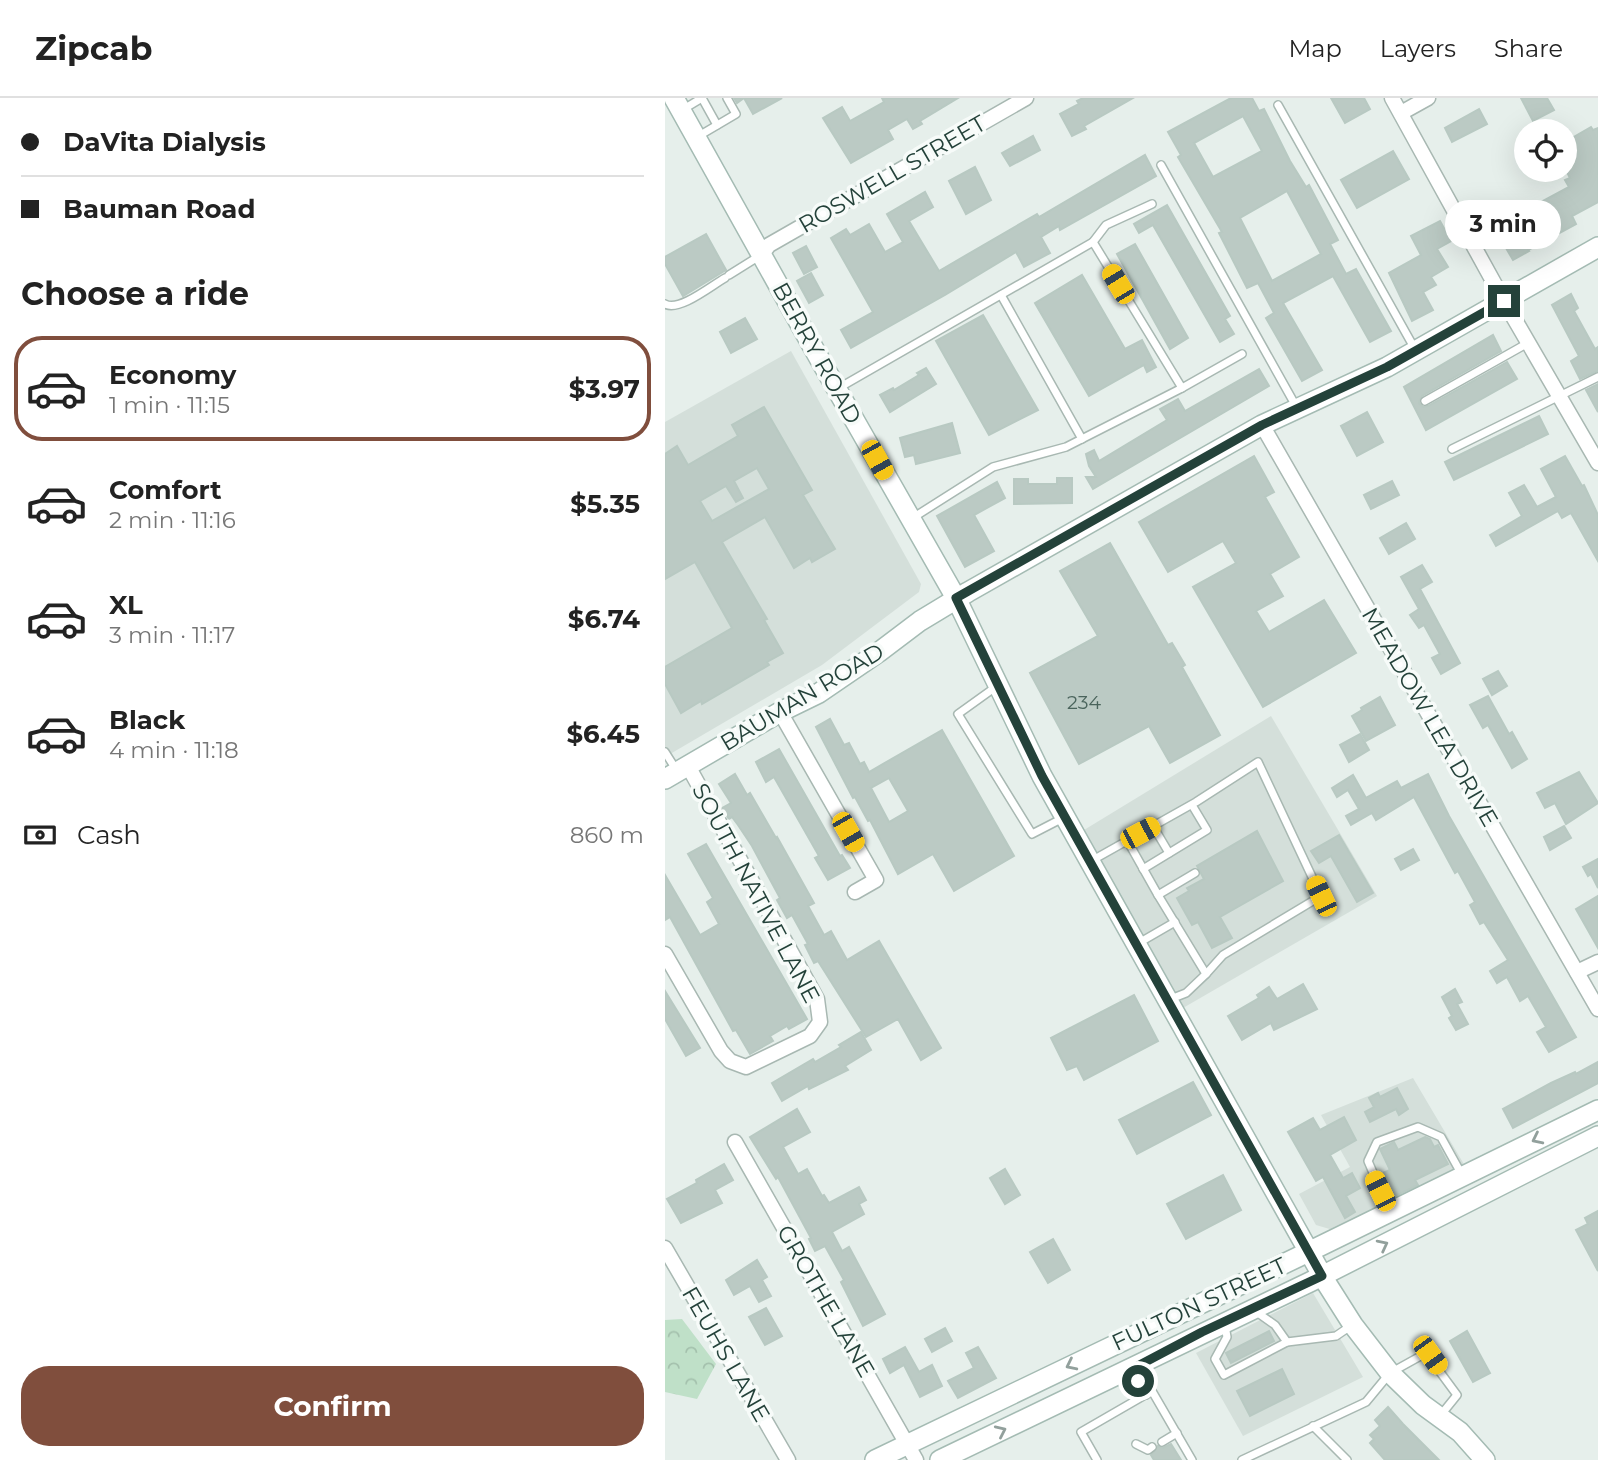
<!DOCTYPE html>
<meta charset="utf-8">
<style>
:root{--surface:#fff;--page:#f2f2f2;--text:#222;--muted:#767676;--line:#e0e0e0;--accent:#804e3d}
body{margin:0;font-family:Montserrat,sans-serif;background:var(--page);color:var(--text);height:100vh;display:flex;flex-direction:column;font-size:26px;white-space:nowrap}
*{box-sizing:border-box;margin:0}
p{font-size:23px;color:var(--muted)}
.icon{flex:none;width:38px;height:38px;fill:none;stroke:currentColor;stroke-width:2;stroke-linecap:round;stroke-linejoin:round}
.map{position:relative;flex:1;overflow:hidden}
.drawer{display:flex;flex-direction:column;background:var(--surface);width:665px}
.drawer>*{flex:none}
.top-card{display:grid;align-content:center;height:154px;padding:0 21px;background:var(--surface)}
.fabs{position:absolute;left:849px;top:21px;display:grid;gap:14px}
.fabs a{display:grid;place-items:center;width:63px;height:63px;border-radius:50%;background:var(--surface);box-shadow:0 7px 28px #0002;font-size:35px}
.end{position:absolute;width:32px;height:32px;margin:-16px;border:9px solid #24423a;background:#fff;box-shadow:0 0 0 4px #fff}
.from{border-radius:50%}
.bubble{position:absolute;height:49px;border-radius:24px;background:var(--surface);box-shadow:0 7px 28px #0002;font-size:23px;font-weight:700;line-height:49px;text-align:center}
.car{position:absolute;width:21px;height:42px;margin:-21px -10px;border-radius:9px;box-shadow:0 0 5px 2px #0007;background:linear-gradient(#f5c518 24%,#345 0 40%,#f5c518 0 76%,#345 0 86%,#f5c518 0)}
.top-card b{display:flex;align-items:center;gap:24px;height:66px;font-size:26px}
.top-card b+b{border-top:2px solid var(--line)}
.top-card i{width:18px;height:18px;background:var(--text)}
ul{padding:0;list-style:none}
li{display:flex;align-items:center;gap:21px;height:105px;margin:0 14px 10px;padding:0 7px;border:4px solid transparent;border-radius:28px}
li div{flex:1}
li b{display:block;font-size:26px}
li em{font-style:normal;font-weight:700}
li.on{border-color:var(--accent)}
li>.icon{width:63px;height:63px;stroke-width:1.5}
h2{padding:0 21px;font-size:32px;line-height:84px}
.pay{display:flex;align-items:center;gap:18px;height:77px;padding:0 21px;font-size:26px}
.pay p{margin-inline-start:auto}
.cta{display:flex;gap:14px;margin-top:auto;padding:14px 21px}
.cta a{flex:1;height:80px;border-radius:28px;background:var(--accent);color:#fff;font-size:28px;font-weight:700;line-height:80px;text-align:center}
header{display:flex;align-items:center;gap:42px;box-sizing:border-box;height:98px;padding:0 35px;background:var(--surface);border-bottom:2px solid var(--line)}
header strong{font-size:33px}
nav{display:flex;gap:38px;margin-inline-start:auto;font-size:24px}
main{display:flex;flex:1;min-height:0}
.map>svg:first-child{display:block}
</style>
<header>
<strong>Zipcab</strong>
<nav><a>Map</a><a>Layers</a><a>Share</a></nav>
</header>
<main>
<section class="drawer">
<div class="top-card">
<b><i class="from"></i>DaVita Dialysis</b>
<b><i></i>Bauman Road</b>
</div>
<h2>Choose a ride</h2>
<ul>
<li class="on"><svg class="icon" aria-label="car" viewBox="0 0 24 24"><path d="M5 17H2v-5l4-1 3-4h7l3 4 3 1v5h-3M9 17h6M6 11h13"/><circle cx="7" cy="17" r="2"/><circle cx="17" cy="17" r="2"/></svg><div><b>Economy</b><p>1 min · 11:15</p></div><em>$3.97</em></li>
<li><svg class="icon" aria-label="car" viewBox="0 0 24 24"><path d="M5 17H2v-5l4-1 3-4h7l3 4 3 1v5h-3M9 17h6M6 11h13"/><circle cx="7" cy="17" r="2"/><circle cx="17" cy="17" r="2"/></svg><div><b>Comfort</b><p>2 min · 11:16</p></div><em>$5.35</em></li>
<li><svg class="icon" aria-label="car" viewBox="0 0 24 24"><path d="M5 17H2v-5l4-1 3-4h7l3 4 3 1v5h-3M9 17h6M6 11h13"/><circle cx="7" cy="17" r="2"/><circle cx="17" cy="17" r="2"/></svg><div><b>XL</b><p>3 min · 11:17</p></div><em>$6.74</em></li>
<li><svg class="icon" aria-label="car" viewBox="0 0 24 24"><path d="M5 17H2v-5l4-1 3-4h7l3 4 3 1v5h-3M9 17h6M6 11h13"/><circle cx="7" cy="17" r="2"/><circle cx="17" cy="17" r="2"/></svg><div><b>Black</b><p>4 min · 11:18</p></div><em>$6.45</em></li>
</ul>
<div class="pay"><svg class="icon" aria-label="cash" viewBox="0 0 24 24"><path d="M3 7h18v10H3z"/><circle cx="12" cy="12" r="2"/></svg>Cash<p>860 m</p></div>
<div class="cta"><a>Confirm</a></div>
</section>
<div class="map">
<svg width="933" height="1362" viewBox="0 0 933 1362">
<defs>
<pattern id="forest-crowns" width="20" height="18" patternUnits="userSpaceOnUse" patternTransform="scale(1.75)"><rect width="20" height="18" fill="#bfe0c8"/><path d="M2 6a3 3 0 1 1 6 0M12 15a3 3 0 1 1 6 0" fill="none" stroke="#a4c1ad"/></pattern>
</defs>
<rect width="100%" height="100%" fill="#e6efeb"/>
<g fill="#d4dfda">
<path d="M126 253 256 486 254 494 157 567 0 659V324Z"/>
<path d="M606 618 712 798 518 910 419 732Z"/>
<path d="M748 980 800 1068 668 1132 651 1127 634 1096 685 1069 656 1017Z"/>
<path d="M648 1195 698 1279 578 1338 531 1255Z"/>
</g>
<path fill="url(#forest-crowns)" d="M17 1221 51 1266 32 1301 0 1294V1222Z"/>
<g fill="#bbcac4" stroke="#b8c9c2" stroke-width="2" fill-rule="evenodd">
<path d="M69 0H117L88 16 79 0 72 5Z"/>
<path d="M217 0H293L255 23 257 26 248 31 242 21 223 32 228 41 186 65 158 20 177 9 185 23 219 4Z"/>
<path d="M418 0H468L419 28 421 31 407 38 395 16 414 6 412 3Z"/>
<path d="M566 0H587L594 13 599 11 625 63 641 89 644 87 673 142 665 146 681 176 691 171 726 233 705 244 668 178 618 205 657 272 637 283 601 220 609 215 593 185 582 190 554 135 557 134 513 59 516 57 503 34ZM578 18 597 53 548 79 529 45ZM622 93 656 156 607 183 575 120Z"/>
<path d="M666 0H699L705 11 680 25Z"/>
<path d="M856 0H882L889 12 868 23Z"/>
<path d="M814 11 822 26 787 44 780 30Z"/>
<path d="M926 29 928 32 933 30V104L907 118 911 126 863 152 864 153 848 162 834 138 857 126 852 117 904 89 900 82 905 80 900 70V44Z"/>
<path d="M368 38 375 52 345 68 337 55Z"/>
<path d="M728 53 744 81 692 110 676 82Z"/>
<path d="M480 57 491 78 395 132 394 128 376 139 385 155 359 169 351 154 280 197 186 250 176 232 208 214 166 140 181 131 185 137 204 126 220 154 238 144 222 116 260 94 268 109 244 123 274 173 372 116 374 119Z"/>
<path d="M310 69 326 102 301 116 284 83Z"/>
<path d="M502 107 565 218 560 221 569 236 555 244 488 127 474 135 469 126Z"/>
<path d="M775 123 786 143 772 151 783 169 766 179 771 187 758 194 768 212 747 223 724 175 756 157 746 138Z"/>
<path d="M41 136 61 172 18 198 0 166V159Z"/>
<path d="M470 146 523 240 505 251 452 156Z"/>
<path d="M141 148 152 169 139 176 128 155Z"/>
<path d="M146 175 158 197 144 205 132 183Z"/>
<path d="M417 177 460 251 477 242 491 269 482 274 479 267 424 298 370 205Z"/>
<path d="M906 196 913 210 909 213 930 251 933 249V273L915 281 906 263 914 258 887 207Z"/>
<path d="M318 217 373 312 324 337 271 243Z"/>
<path d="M80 220 92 241 66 255 55 234Z"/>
<path d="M828 237 836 253 757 298 754 305 758 309 763 308 842 264 852 281 761 332 739 289Z"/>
<path d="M261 270 271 286 225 314 215 297 228 290 229 292 254 277 252 275Z"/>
<path d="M594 271 604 288 428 391 421 379H431L424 368 421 356 429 352 434 363 502 322 495 311 513 301 520 313Z"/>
<path d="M933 286V314L921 292Z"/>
<path d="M99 309 147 392 138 397 170 451 147 464 145 460 129 470 100 419 57 444 102 521 99 522 118 555 102 564 104 567 37 606 36 603 16 615 0 586V569L67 530 30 464 0 481V356L12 348 23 367 73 338 67 327ZM92 370 104 391 47 423 35 403 61 388 71 404 78 400 69 383Z"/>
<path d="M702 314 718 344 692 358 676 328Z"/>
<path d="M874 318 883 336 789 382 780 364Z"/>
<path d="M287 325 295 355 251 366 249 357 240 359 235 340Z"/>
<path d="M589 358 609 394 600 399 634 459 605 476 618 498 591 513 604 534 659 502 691 555 598 609 528 489 571 465 558 443 503 474 474 424Z"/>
<path d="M900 358 917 388 919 387 933 417V463L906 415 897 420 893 413 831 448 825 437 857 418 844 395 859 387 872 409 891 399 876 371Z"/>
<path d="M392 380H407V405L349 406V381H363V386H392Z"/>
<path d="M727 383 734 397 706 411 699 397Z"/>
<path d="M332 384 340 400 309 417 329 453 300 469 272 418Z"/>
<path d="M741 425 750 441 724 456 715 440Z"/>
<path d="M445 445 503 547 507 545 520 567 517 569 555 637 505 665 484 628 414 666 365 575 433 538 395 473Z"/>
<path d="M757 467 767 484 755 491 795 565 776 576 767 560 775 556 759 527 754 530 745 517 754 511 736 479Z"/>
<path d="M833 573 842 588 827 597 818 581Z"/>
<path d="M823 598 844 636 847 634 862 661 847 670 823 627 818 630 805 607Z"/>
<path d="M715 599 730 627 701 643 687 618 697 612 696 610Z"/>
<path d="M165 621 179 647 184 645 195 666 199 664 204 674 277 632 349 758 289 793 268 756 233 776 205 722 203 723 190 699 188 700 151 629ZM224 680 243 713 224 724 206 690Z"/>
<path d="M695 636 704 652 684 664 675 647Z"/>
<path d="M114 651 175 758 177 757 185 770 163 782 150 760 154 758 109 679 101 684 91 664Z"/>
<path d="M914 674 933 705 901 726 890 705 880 710 872 695Z"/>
<path d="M70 676 82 697 85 695 111 740 112 739 149 805 143 808 159 837 166 833 182 862 214 843 276 950 256 962 233 921 201 939 153 863 149 865 140 847 143 846 127 817 122 820 112 802 115 800 87 748 73 727 67 719 64 721 57 710 66 705 54 686Z"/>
<path d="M763 676 784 718 911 939 884 954 872 934 881 929 863 898 855 903 842 879 832 885 825 873 843 862 819 824 815 826 805 807 810 804 793 773 790 775 749 699 711 722 707 715 686 727 681 718 694 711 683 692 672 699 667 690 688 677 701 700 732 683 736 690Z"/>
<path d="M899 728 906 740 885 752 879 739Z"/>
<path d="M592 733 618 783 555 819 567 840 547 850 533 824 527 827 512 800 524 793 522 790 539 781 532 768Z"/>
<path d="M674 737 708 795 692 804 666 758 654 765 646 753Z"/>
<path d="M41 746 142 921 124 931 122 928 105 938 108 943 85 956 71 932 68 933 5 819 0 822V777L35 837 54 826 42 804 48 800 23 756Z"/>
<path d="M748 751 754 762 736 772 730 761Z"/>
<path d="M933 761V790L926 776 923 778 918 769Z"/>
<path d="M933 798V850L911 811Z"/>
<path d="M638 886 652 911 609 932 606 925 577 942 563 918 594 900 592 897 604 889 612 901Z"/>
<path d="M790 891 797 904 792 906 803 926 791 932 784 920 787 918 777 899Z"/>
<path d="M0 893 35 950 21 958 0 921Z"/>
<path d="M469 897 493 943 419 982 412 968 402 972 386 940Z"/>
<path d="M196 934 206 952 180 968 183 972 144 991 143 988 117 1003 107 985 148 961 150 964 176 949 174 947Z"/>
<path d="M933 964V985L848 1030 838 1011 886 985 910 974 911 976Z"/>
<path d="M528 984 546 1017 472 1056 454 1022Z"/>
<path d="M732 990 743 1011 734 1017 731 1011 705 1024 700 1014 709 1009 704 1000 713 995 715 999Z"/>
<path d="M132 1011 145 1034 118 1049 133 1076 142 1071 157 1098 159 1097 164 1105 194 1089 201 1102 194 1106 199 1116 167 1134 177 1153 184 1149 220 1216 198 1228 176 1184 179 1182 160 1148 150 1153 144 1141 146 1140 113 1079 111 1081 85 1039Z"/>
<path d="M679 1019 691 1042 665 1057 678 1080 687 1075 695 1090 681 1098 690 1114 680 1120 658 1079 651 1083 623 1034 648 1020 655 1032Z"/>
<path d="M760 1039 765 1041 769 1049 773 1047 783 1066 750 1082 753 1087 726 1100 715 1076 725 1072 715 1051 729 1044 733 1052Z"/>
<path d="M59 1066 68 1082 50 1092 57 1105 16 1125 2 1101 32 1085 31 1082Z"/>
<path d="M340 1071 355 1097 340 1106 325 1080Z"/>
<path d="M558 1077 576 1112 521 1141 502 1106Z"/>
<path d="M933 1113V1173L911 1132 923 1126 920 1120Z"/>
<path d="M388 1141 405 1172 383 1185 365 1154Z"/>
<path d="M92 1162 102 1179 97 1182 106 1198 94 1204 85 1188 69 1197 61 1182Z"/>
<path d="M101 1210 117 1238 100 1247 84 1219Z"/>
<path d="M280 1230 287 1243 267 1254 260 1241Z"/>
<path d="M604 1233 609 1243 566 1265 561 1255Z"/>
<path d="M802 1233 825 1275 808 1284 785 1243Z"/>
<path d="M240 1249 254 1274 267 1267 277 1288 255 1299 239 1267 225 1275 218 1261Z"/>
<path d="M313 1249 331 1280 293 1300 283 1283 309 1270 301 1255Z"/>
<path d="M617 1271 629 1296 585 1318 572 1293Z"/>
<path d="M723 1309 738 1326 774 1362H720L705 1345 709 1341 705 1337 715 1328 710 1322Z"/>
<path d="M506 1346 516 1362H489L486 1357 493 1348 498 1350Z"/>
</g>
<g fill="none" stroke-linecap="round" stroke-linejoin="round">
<g stroke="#a8b8b2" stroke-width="10">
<g id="lane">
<path d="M37 0 52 27"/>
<path d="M613 7 751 253"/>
<path d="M17 12 37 0"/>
<path d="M32 39 71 16 62 0"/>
<path d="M496 67 632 310"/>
<path d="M428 144 441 127 487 106"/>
<path d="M64 177 96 157"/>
<path d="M336 197 417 341"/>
<path d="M0 206C14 214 46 188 60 180"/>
<path d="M517 290 577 256"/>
<path d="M172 291 428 144 517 290 401 349 328 369 246 421"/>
<path d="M760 303 863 245"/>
<path d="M787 351 933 279"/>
<path d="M332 588 293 616 367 736 400 719"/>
<path d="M0 654 12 673"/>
<path d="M488 728 504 755"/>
<path d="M462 742 493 797"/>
<path d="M426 763 531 704 593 664 656 798 558 857 541 876"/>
<path d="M478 771 542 732 527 707"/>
<path d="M472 846 510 824"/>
<path d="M503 902 521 895 541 876 493 797 530 775"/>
<path d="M724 1112 703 1063 712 1044 753 1029 776 1039 797 1077"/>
<path d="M590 1213 610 1227 622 1244 671 1238 687 1227"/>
<path d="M560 1228 562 1239 550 1261 559 1277 622 1244"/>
<path d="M468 1272 481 1297"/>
<path d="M648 1328 682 1362"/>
<path d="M497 1344 512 1335"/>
<path d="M471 1346 483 1352 487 1349"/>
<path d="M432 1362 416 1334 487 1293 527 1362"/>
<path d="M577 1362 701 1304 725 1275 761 1255 792 1297 775 1318"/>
</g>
</g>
<g stroke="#a8b8b2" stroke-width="17">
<g id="street">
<path d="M727 0 839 203 933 365"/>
<path d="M736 15 763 0"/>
<path d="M97 156 104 147 361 0"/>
<path d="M597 327 933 911"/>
<path d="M115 614 211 782 190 794"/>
<path d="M0 856 56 953 65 963 81 969 145 938 155 924 152 901 23 668"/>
<path d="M912 874 933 864"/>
<path d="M70 1044 251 1362"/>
<path d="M0 1150 123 1362"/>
</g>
</g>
<g stroke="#a4bbb3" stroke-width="22">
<g id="secondary">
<path d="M9 0 154 260 291 500 377 678 662 1186 688 1227 725 1275 758 1307 795 1334 820 1362"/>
<path d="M0 681 115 614 154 595 214 554 255 523 303 494 597 327 722 269 933 149"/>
<path d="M210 1362 633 1159 933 1012"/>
<path d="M275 1362 645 1184 933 1038"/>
</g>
</g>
<use href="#lane" stroke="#fff" stroke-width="7"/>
<use href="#street" stroke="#fff" stroke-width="14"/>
<use href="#secondary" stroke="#fff" stroke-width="19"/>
</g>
<defs><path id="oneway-chevron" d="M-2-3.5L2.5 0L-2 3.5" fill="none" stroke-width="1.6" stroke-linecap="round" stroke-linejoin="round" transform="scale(1.75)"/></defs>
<g stroke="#92a09c">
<use href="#oneway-chevron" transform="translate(872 1041) rotate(154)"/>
<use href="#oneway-chevron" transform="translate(718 1147) rotate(-27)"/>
<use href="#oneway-chevron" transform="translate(406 1267) rotate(154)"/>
<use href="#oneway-chevron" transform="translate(336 1333) rotate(-25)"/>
</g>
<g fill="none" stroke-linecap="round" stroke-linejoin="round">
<path stroke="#24423a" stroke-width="9" d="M473 1283 467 1271 537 1234 657 1178 377 678 291 500 597 327 722 269 839 203"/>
</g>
<g text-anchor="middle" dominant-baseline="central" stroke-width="7" stroke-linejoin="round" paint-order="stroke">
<g font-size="19" fill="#4a645c">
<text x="419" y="604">234</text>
</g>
<g font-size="23" fill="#24423a" stroke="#f7fbf9">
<text transform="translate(227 76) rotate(-30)">ROSWELL STREET</text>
<text transform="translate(152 255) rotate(61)">BERRY ROAD</text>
<text transform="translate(137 599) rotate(-31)">BAUMAN ROAD</text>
<text transform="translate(765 619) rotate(60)">MEADOW LEA DRIVE</text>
<text transform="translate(91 795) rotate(62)">SOUTH NATIVE LANE</text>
<text transform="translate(161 1203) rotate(60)">GROTHE LANE</text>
<text transform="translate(534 1206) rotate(-25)">FULTON STREET</text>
<text transform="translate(61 1256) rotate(60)">FEUHS LANE</text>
</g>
</g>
</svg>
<div class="fabs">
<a><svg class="icon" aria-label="locate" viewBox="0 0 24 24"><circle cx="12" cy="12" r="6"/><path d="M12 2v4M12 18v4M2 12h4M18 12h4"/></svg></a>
</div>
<i class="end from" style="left:473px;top:1283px"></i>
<i class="end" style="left:839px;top:203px"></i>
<div class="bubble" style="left:780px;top:102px;width:116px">3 min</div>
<i class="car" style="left:453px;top:186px;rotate:329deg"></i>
<i class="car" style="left:212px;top:362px;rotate:151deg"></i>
<i class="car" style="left:183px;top:734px;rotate:150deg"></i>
<i class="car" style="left:475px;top:735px;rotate:62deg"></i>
<i class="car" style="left:656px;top:798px;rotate:335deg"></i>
<i class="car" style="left:715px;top:1093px;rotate:334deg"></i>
<i class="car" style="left:765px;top:1257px;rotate:144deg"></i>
</div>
</main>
